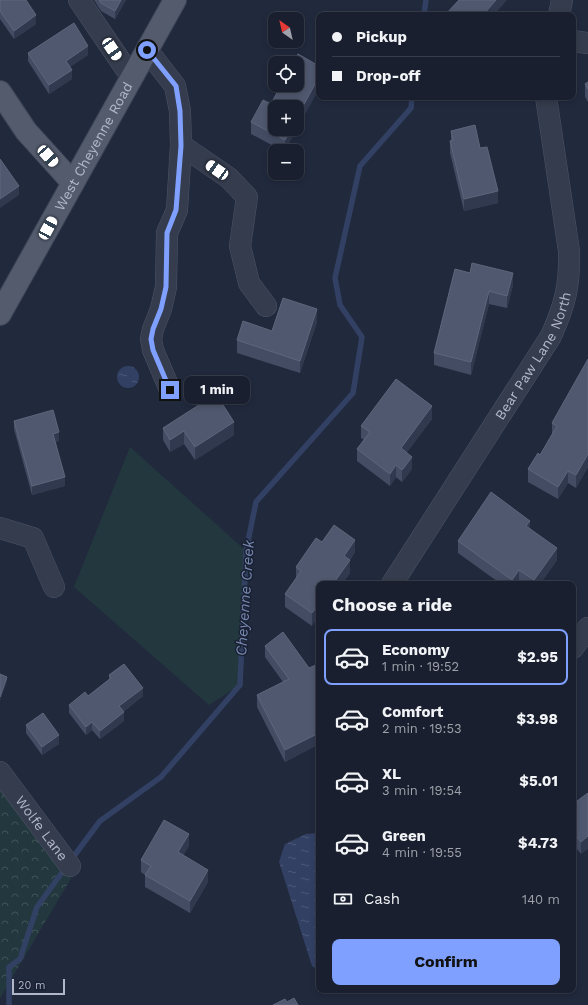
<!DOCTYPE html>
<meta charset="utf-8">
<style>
:root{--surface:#191f2e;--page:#262c3a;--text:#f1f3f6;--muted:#9fa2aa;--line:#373d4a;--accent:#7fa0ff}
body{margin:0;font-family:"Work Sans",sans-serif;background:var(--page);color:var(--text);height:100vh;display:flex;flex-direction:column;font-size:15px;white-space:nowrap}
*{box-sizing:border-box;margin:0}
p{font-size:13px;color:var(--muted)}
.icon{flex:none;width:22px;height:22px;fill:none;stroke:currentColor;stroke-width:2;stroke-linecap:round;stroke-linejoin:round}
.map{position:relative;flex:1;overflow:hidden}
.panel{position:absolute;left:316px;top:581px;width:260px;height:412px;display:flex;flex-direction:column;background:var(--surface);border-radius:8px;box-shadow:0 2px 6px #0003,0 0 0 1px var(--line)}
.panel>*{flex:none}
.top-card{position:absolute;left:316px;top:12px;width:260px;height:88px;border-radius:8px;box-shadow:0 2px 6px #0003,0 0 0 1px var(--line);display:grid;align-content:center;height:88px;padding:0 16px;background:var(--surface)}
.needle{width:26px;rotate:326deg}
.fabs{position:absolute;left:268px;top:12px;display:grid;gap:8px}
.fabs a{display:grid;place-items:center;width:36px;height:36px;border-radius:8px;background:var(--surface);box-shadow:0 2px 6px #0003,0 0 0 1px var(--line);font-size:20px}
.scale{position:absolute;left:12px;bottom:10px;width:53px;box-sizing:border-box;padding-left:4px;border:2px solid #b1b7c9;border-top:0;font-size:11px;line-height:14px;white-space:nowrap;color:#b1b7c9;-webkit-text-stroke:3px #1a2132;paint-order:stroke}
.end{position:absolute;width:18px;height:18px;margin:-9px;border:5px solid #7fa0ff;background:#111;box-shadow:0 0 0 2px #111}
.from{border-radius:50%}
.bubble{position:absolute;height:28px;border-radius:8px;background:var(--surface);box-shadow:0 2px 6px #0003,0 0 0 1px var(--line);font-size:13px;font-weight:700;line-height:28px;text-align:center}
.car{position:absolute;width:12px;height:24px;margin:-12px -6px;border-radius:5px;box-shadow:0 0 3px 1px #0007;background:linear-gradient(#fff 24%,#345 0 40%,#fff 0 76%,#345 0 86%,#fff 0)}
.top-card b{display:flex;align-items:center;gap:14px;height:38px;font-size:15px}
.top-card b+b{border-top:1px solid var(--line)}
.top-card i{width:10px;height:10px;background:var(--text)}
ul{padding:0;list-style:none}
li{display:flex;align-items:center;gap:12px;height:56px;margin:0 8px 6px;padding:0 8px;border:2px solid transparent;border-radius:8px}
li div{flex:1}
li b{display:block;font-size:15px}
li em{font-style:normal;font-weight:700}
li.active{border-color:var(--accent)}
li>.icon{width:36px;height:36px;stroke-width:1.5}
h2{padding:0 16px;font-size:18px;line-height:48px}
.pay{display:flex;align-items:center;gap:10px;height:44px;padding:0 16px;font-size:15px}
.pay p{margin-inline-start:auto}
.cta{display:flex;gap:8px;margin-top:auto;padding:8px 16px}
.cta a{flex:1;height:46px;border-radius:8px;background:var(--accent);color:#111;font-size:16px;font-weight:700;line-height:46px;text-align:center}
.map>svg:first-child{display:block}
</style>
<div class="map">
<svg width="588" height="1005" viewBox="0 0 588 1005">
<defs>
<pattern id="park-crowns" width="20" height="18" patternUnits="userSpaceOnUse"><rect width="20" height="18" fill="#23383e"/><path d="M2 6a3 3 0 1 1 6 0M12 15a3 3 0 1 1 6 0" fill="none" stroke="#415359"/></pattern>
<pattern id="water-ripples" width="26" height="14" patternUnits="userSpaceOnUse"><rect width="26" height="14" fill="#324064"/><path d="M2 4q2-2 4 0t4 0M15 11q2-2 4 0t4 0" fill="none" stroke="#4d5979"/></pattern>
</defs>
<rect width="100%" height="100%" fill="#21293d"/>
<path fill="#23383e" d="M130 447 246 551 254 503 240 685 209 705 74 587Z"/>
<path fill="url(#park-crowns)" d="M0 777 73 875 0 998Z"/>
<g fill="url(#water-ripples)">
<circle cx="128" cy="377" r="11"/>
<path d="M319 833V971L312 966 279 862 285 844 306 834Z"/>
</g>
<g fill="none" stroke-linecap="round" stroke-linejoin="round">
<g stroke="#324064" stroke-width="5.5">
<path d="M424 15 426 0"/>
<path d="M71 860 100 821 161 777 240 685 246 551 256 502 353 393 362 337 340 305 335 278 360 166 411 108 412 97"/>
<path d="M9 1005V967L20 959 37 907 66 867"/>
</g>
<g stroke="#4d5465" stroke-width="22">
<g id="minor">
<path d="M79 0 132 78"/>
<path d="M559 15 562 0"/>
<path d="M573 41 588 43"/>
<path d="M147 50 175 86 180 111 181 145 177 210 167 233 166 287 161 309 153 329 151 339 153 350 170 390"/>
<path d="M181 145 229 178 247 197 240 246 249 283 266 306"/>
<path d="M0 528 33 538 54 587"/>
<path id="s1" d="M392 584 551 336C565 305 570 285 569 251L546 97"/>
<path d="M573 648 588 628"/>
<path id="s2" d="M0 772 70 866"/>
</g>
</g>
<g stroke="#3e4556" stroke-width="24">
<g id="major">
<path d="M0 92 26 131 73 183"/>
<path id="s3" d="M0 314 175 0"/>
</g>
</g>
<use href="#minor" stroke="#353c4d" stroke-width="21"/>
<use href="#major" stroke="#535b6d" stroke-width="22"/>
</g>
<g fill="#434c63">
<path d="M0 0 36 24 14 39 0 19Z"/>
<path d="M94 0H126L115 19 101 11Z"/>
<path d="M28 53 88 55 69 67 72 79 49 94 28 61Z"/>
<path d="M588 82V102L585 97V84Z"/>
<path d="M297 85 285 151H283L251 134V122L271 104Z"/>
<path d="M451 131 480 148 498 203 464 211 450 153V141H451Z"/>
<path d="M455 269 513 285 507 308 489 304 471 375 434 365V353Z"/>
<path d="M317 322 300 373 237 353V340L272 331Z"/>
<path d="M588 360V467L576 488 568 483 558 499 528 482V469L540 455 552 435V423Z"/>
<path d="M432 419 407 452 412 469 402 482 396 477 390 486 357 461V449L364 440 361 438V426Z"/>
<path d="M14 421 59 441 55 442 65 486 32 495 14 429Z"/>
<path d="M163 428 234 435 195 460 184 444 170 452 163 440Z"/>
<path d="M530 528 557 560 540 584H522L519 582 518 584H501L458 553V541Z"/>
<path d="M322 542 355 552 350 560V573L342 584H319L312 626 285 607V594L296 579V567Z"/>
<path d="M265 646 309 668 319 671V744L285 762 257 707V695L283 682 265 657Z"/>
<path d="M109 675 143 696 123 712 124 721 100 739 92 730 86 735 69 713V705L88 696 109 680Z"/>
<path d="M26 725 59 744 42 755 26 733Z"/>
<path d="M588 793 581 854 573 844V804Z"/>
<path d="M189 846 183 855 208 882 190 913 145 887V875L141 872V860Z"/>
</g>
<g fill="#31394f">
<path d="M121 0H126L115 19V11Z"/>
<path d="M496 0H507L494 15H483Z"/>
<path d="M36 15V24L14 39V31Z"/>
<path d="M88 46V55L66 70V61Z"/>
<path d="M72 70V79L49 94V85Z"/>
<path d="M319 77V89L285 151V140L291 129H297V117Z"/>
<path d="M19 186V195L0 208V199Z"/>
<path d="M498 191V203L464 211V199Z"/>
<path d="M513 273V285L507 308V296Z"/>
<path d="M489 291V304L471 375V362Z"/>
<path d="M317 309V322L300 373V361Z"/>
<path d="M432 406V419L401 460V448Z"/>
<path d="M234 422V435L195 460V447Z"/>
<path d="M184 431V444L170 452V440Z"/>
<path d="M59 432V441L53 443V434Z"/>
<path d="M588 454V467L576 488V475Z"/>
<path d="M412 457V469L402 482V470Z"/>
<path d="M396 465V477L390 486V474Z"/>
<path d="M568 471V483L558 499V487Z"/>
<path d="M65 477V486L32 495V486Z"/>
<path d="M530 521V533L526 526Z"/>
<path d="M355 540V552L344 568V556Z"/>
<path d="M557 548V560L540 584H534V580Z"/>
<path d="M350 560V573L342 584H333Z"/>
<path d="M519 570V582L518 584H512V580Z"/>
<path d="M319 604V616L312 626V613Z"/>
<path d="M7 677V681L0 701V697Z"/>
<path d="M143 688V696L119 715V706Z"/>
<path d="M124 712V721L100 739V731Z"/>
<path d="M92 722V730L86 735V727Z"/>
<path d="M319 733V744L285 762V750Z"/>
<path d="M59 735V744L42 755V747Z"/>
<path d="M189 834V846L178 865V852Z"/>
<path d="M588 836V849L581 854V842Z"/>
<path d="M208 870V882L190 913V901Z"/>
</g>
<g fill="#4f586e" stroke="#5e667c">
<path d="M0 0H26L36 15 14 31 0 11Z"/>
<path d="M99 0H121L115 11 101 3Z"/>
<path d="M459 0H496L483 15H445Z"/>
<path d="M74 23 88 46 66 61 72 70 49 85 28 53Z"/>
<path d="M298 54 319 66V77L297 117V107H275V129H291L285 140 251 122 263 100 271 104 281 85H297V63H293Z"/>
<path d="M588 82V89L585 84Z"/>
<path d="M475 125 480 148 487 147 498 191 464 199 450 141 453 140 451 131Z"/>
<path d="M0 159 19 186 0 199Z"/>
<path d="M472 263 513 273 507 296 489 291 471 362 434 353 455 269 470 273Z"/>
<path d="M283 298 317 309 300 361 237 340 243 321 272 331Z"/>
<path d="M588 359V454L576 475 568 471 558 487 528 469 538 453 540 455 557 426 552 423Z"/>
<path d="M396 379 432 406 401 448 412 457 402 470 396 465 390 474 357 449 370 432 361 426Z"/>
<path d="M216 394 234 422 195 447 184 431 170 440 163 428Z"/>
<path d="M53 410 59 432 53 434 65 477 32 486 14 421Z"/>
<path d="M491 492 530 521 526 526 557 548 534 580 519 570 512 580 458 541Z"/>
<path d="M334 525 355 540 344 556 350 560 333 584H319V604L312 613 285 594 301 571 296 567 316 538 322 542Z"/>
<path d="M283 632 309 668 316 665 319 671V733L285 750 257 695 289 679 265 646Z"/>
<path d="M124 664 143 688 119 706 124 712 100 731 92 722 86 727 69 705 85 692 88 696 111 678 109 675Z"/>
<path d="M0 674 7 677 0 697Z"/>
<path d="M43 713 59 735 42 747 26 725Z"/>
<path d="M588 793V836L581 842 573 832V804Z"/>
<path d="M164 820 189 834 178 852 208 870 190 901 145 875 151 866 141 860Z"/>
<path d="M294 998 298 1005H273L285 999 287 1002Z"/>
</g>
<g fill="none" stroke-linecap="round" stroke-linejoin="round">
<path stroke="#7fa0ff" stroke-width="5" d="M147 50 176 86 180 111 181 146 176 210 167 233 166 287 161 309 153 329 151 339 153 350 170 390"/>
</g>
<g text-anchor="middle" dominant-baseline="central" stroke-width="3" stroke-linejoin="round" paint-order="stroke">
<g font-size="14" fill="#b1b7c9" stroke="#1a2132">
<text stroke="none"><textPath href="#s3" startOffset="192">West Cheyenne Road</textPath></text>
<text stroke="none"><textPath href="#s1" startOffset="269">Bear Paw Lane North</textPath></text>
<text stroke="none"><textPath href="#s2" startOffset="70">Wolfe Lane</textPath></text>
</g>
<g font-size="15" font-style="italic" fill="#7688b2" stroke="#1a2132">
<text transform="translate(245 598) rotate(-86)">Cheyenne Creek</text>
</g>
</g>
</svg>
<div class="fabs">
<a><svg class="needle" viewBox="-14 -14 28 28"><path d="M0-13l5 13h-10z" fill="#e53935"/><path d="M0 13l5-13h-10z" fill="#9fa2aa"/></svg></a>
<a><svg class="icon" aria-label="locate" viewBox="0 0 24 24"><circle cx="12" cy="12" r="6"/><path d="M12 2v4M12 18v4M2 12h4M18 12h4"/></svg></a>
<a>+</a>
<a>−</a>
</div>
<div class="scale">20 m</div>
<i class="end from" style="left:147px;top:50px"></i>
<i class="end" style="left:170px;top:390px"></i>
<div class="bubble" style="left:184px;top:376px;width:66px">1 min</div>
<i class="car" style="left:112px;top:49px;rotate:146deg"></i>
<i class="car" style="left:48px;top:156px;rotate:138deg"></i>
<i class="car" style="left:217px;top:170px;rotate:304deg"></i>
<i class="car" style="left:48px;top:228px;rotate:29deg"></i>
<div class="top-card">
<b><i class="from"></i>Pickup</b>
<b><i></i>Drop-off</b>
</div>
<section class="panel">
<h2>Choose a ride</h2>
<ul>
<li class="active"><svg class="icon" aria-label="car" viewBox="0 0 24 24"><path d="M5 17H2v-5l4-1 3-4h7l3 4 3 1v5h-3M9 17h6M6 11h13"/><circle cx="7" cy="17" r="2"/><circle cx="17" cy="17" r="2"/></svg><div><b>Economy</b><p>1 min · 19:52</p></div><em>$2.95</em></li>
<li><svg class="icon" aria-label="car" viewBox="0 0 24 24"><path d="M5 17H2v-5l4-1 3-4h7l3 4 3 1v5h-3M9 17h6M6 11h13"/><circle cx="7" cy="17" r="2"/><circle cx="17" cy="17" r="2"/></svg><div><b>Comfort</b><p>2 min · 19:53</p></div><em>$3.98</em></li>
<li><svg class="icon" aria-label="car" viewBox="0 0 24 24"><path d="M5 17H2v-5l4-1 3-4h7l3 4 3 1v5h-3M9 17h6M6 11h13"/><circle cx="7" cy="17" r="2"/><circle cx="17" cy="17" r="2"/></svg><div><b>XL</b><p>3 min · 19:54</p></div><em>$5.01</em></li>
<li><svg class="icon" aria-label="car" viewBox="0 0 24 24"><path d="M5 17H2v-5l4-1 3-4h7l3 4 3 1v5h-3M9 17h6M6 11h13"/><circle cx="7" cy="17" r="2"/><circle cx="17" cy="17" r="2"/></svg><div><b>Green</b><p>4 min · 19:55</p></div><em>$4.73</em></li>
</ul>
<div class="pay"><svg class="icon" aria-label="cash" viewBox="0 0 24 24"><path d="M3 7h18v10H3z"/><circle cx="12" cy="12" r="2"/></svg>Cash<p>140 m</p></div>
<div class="cta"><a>Confirm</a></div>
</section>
</div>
